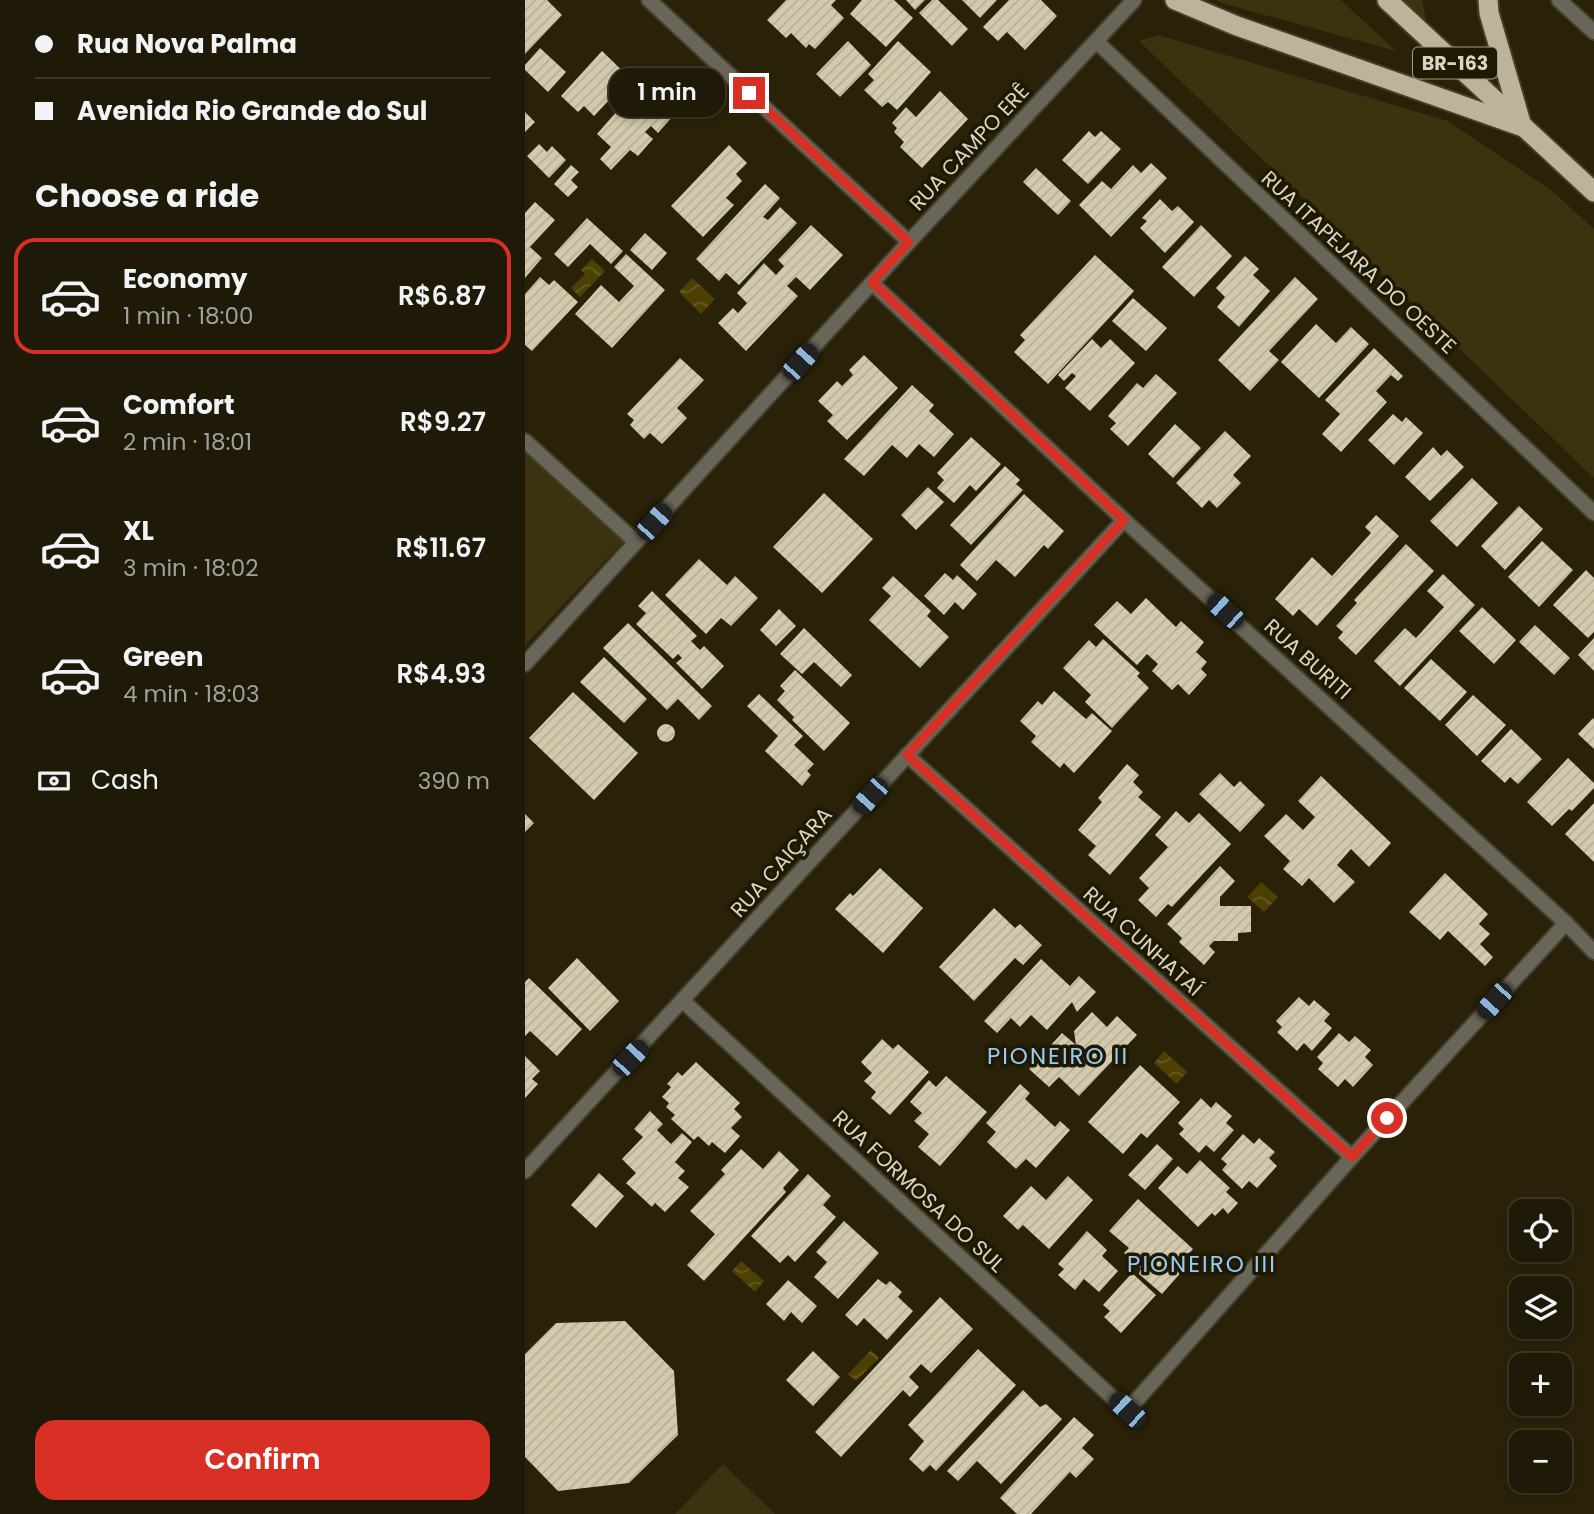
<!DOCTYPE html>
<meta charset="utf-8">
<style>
:root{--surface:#1f1a07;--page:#272311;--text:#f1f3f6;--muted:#a1a19b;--line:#3c3828;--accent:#d93025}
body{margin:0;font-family:Poppins,sans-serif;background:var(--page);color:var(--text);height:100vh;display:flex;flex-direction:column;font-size:26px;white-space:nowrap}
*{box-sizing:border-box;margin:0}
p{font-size:23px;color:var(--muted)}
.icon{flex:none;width:38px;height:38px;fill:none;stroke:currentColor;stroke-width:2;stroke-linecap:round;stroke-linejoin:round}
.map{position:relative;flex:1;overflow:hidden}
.drawer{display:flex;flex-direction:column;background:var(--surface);width:525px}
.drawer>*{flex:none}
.top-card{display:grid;align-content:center;height:154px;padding:0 35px;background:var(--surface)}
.tools{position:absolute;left:984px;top:1199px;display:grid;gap:14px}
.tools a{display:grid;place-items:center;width:63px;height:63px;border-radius:14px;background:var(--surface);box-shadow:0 4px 10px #0003,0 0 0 2px var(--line);font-size:35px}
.end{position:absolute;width:32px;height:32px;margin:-16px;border:9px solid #d93025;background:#fff;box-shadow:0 0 0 4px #fff}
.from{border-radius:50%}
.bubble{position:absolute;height:49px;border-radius:21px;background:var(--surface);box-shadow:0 4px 10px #0003,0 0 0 2px var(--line);font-size:23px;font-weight:600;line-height:49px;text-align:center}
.car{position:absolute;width:21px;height:42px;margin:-21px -10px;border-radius:9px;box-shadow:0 0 5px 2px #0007;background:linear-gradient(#222 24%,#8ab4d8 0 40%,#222 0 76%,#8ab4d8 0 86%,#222 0)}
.top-card b{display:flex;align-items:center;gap:24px;height:66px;font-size:26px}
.top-card b+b{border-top:2px solid var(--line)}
.top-card i{width:18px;height:18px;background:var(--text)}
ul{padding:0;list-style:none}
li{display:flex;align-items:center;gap:21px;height:116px;margin:0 14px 10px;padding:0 21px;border:4px solid transparent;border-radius:21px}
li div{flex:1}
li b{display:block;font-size:26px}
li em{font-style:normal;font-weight:600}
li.current{border-color:var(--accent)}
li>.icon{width:63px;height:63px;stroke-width:1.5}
h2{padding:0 35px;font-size:32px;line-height:84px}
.pay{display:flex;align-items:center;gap:18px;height:77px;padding:0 35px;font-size:26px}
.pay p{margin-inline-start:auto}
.cta{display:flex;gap:14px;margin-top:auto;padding:14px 35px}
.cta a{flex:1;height:80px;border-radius:21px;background:var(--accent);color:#fff;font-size:28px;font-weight:600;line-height:80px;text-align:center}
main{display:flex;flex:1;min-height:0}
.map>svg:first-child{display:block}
</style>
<main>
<section class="drawer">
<div class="top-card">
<b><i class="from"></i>Rua Nova Palma</b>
<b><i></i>Avenida Rio Grande do Sul</b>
</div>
<h2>Choose a ride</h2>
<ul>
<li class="current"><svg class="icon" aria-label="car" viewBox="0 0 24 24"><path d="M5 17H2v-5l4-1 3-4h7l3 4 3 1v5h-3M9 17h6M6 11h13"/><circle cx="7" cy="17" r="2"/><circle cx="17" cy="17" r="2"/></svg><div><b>Economy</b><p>1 min · 18:00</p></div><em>R$6.87</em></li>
<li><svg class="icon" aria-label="car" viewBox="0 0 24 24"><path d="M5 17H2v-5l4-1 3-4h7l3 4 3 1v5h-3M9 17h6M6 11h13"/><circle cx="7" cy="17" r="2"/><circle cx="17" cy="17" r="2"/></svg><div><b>Comfort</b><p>2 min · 18:01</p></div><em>R$9.27</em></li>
<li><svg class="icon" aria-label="car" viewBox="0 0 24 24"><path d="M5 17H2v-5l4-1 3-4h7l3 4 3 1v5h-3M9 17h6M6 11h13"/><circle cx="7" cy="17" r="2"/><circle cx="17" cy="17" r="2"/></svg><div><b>XL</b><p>3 min · 18:02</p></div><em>R$11.67</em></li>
<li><svg class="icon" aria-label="car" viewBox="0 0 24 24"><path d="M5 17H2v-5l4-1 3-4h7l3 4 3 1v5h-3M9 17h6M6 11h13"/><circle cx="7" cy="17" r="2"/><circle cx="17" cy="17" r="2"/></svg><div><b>Green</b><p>4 min · 18:03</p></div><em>R$4.93</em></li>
</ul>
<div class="pay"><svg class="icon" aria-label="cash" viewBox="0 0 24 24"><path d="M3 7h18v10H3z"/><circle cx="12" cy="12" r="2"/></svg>Cash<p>390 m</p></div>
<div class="cta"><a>Confirm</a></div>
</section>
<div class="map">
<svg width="1069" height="1514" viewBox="0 0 1069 1514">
<defs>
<pattern id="water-waves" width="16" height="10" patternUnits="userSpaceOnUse" patternTransform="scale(1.75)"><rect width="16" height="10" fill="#4e3f03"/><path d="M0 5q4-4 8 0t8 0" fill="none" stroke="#675a26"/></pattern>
<pattern id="building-hatch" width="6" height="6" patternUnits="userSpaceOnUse" patternTransform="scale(1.75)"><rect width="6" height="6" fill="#d3caad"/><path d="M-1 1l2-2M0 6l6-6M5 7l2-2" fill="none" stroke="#b6ae96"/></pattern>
</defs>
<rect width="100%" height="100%" fill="#292209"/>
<g fill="#3c320f">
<path d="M691 0H816L871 51 700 4Z"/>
<path d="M877 0H897L902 24Z"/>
<path d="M633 35 923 121 1026 190 1069 229V478L614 41Z"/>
<path d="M0 451 98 542 0 645Z"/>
<path d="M198 1464 250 1514H150Z"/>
</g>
<g fill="url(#water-waves)">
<path d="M67 259 80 271 55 297 46 288 60 274 56 270Z"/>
<path d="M167 278 190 299 176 314 154 292Z"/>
<path d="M736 882 753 897 739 912 722 897Z"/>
<path d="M639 1051 662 1072 652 1084 629 1063Z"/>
<path d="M216 1261 239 1281 230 1292 207 1271Z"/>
<path d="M346 1350 354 1358 331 1381 323 1374Z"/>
</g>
<g fill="url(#building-hatch)">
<path d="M0 0H22L37 15 0 54Z"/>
<path d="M261 0H311L306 5 319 18 290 49 284 44 281 48 266 33 261 38 242 20Z"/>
<path d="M337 0H369L388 18 361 47 325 14Z"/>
<path d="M381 0H400L390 10Z"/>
<path d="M407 0H413L443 29 427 46 394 13Z"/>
<path d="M437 0H472L455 18Z"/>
<path d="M484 0H516L532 16 500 50 482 32 473 41 458 27Z"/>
<path d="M323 41 346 65 315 97 291 74Z"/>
<path d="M373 41 406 72 372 110 363 102 357 107 339 90 349 80 343 74Z"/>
<path d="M15 48 41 72 23 92 0 70V65Z"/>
<path d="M77 51 109 82 93 100 88 96 69 116 59 106 53 112 36 96Z"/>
<path d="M114 86 148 116 133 133 126 126 120 132 128 139 113 156 105 150 86 170 75 159 86 147 72 134Z"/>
<path d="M415 91 443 119 397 168 375 147 379 142 369 132 372 128 367 123 381 107 391 117Z"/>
<path d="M0 112 10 122 0 132Z"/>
<path d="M564 131 570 137 576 131 596 149 563 184 537 160Z"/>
<path d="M14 144 22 152 27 146 41 160 24 178 2 156Z"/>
<path d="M204 145 222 163 211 174 217 181 201 198 209 205 178 237 146 206Z"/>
<path d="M626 163 642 178 586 237 554 205 577 181 586 189 608 165 616 173Z"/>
<path d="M46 165 54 172 46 180 53 187 43 197 29 184Z"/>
<path d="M511 168 546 201 533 215 498 182Z"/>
<path d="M240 184 255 198 238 217 243 220 255 207 272 223 214 285 201 273 194 281 171 259Z"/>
<path d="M635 199 647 211 653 206 669 222 640 253 615 228 622 221 617 218Z"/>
<path d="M10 202 30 220 5 247 17 258 0 278V213Z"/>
<path d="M62 218 98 251 86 264 65 244 43 267 29 254Z"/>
<path d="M286 225 318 255 285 290 271 277 262 286 273 296 221 351 193 323 208 308 213 313 222 303 212 293 239 263 251 275 259 266 253 260Z"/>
<path d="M676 225 707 256 669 297 637 267Z"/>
<path d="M120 233 142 253 127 270 105 250Z"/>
<path d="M101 254 140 290 87 348 50 314 76 285 94 302 109 286 89 267Z"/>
<path d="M570 255 609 291 523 384 489 352 500 340 495 335Z"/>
<path d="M720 256 734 269 728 275 745 291 714 327 692 307 700 297 691 288Z"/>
<path d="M15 277 24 285 29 280 53 302 7 351 0 345V294Z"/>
<path d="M770 277 793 299 744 351 754 360 725 391 693 360Z"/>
<path d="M608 298 642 328 621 351 587 321Z"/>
<path d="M791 324 811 343 826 327 844 344 794 398 756 362Z"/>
<path d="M567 339 576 348 585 339 610 363 565 411 540 388 551 376 547 373 539 381 533 375Z"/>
<path d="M849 348 878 376 873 381 866 375 851 391 862 402 816 452 797 434 815 414 800 400Z"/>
<path d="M339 355 373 388 322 440 302 421 308 415 293 401 312 381 317 386 328 375 324 370Z"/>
<path d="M155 358 179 380 152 408 162 418 137 444 125 433 119 439 105 425 109 420 102 414Z"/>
<path d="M631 374 652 393 603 446 585 429 591 423 583 416 612 383 618 388Z"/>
<path d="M387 385 409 405 404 411 429 434 409 457 394 444 382 458 367 445 339 476 319 459Z"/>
<path d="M868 414 877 422 881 417 898 433 869 465 843 440Z"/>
<path d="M650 424 676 448 648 478 623 454Z"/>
<path d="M700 431 726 456 708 475 716 483 692 508 684 500 677 508 651 483Z"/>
<path d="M446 437 476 464 451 491 445 485 429 503 412 488 419 480 412 473Z"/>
<path d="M908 447 916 456 922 450 939 467 905 501 880 477Z"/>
<path d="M480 466 495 480 491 484 498 490 446 545 425 525Z"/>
<path d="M947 478 973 503 932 547 905 521Z"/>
<path d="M403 487 419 502 391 530 376 515Z"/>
<path d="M299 493 348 539 297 593 248 547Z"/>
<path d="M499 494 539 531 523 549 519 545 490 577 471 560 452 581 435 565Z"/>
<path d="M994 506 1018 529 980 570 956 546Z"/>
<path d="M851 515 874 536 792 626 774 609 768 616 750 599 787 557 807 576 846 533 840 527Z"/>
<path d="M1017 541 1048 570 1014 607 983 577Z"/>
<path d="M881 544 909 571 831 655 813 638 818 632 811 626 832 603 829 600Z"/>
<path d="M174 559 202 585 210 576 233 598 206 626 196 618 181 634 140 595Z"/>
<path d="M1061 570 1069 578V632L1063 638 1028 605Z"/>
<path d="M420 573 428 580 432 575 452 594 438 610 430 602 419 615 399 596Z"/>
<path d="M918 574 950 605 875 686 849 661 880 628 891 638 919 607 902 591Z"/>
<path d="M368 576 406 611 402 616 424 637 395 668 344 620 366 596 357 588Z"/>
<path d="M127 591 172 636 166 641 175 650 179 646 199 666 177 689 151 663 157 658 153 654 148 659 111 624 121 613 113 606Z"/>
<path d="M621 598 651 627 656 621 679 642 671 652 682 662 676 669 682 675 664 695 653 684 647 690 627 671 633 664 622 654 612 665 569 625 592 601 606 614Z"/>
<path d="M957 607 991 640 969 664 934 631Z"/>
<path d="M254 609 271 626 251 646 235 630Z"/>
<path d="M103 623 187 706 174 720 153 699 142 710 78 648Z"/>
<path d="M1010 625 1045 658 1029 675 994 642Z"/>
<path d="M279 628 327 675 316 687 289 662 277 674 255 654Z"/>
<path d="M1069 638V671L1053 655Z"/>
<path d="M578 639 615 673 612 676 624 688 587 728 560 702 566 695 538 668 564 640 571 647Z"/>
<path d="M79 657 122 699 99 723 55 682Z"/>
<path d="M906 659 942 692 915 721 879 688Z"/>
<path d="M270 670 325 723 299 751 267 720 269 717 252 700 260 691 255 686Z"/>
<path d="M529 691 561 719 567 713 587 731 549 773 539 763 535 768 506 742 511 736 495 721 513 701 517 705Z"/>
<path d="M48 692 113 753 69 800 4 738Z"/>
<path d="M234 694 278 736 269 745 289 764 282 771 286 775 277 786 240 751 253 736 222 706Z"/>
<path d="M948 695 981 725 952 756 920 725Z"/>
<path d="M1068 718 1069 720V749L1053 734Z"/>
<circle cx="141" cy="733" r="9"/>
<path d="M986 729 1017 759 993 784 985 777 980 783 956 761Z"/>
<path d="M1043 758 1069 783V788L1047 811 1044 809 1027 826 1002 802Z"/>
<path d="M602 764 614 775 608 782 618 792 613 797 636 817 585 875 563 855 571 846 553 830 577 802 573 798Z"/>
<path d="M695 773 709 787 715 781 740 805 715 832 674 794Z"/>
<path d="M796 776 866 843 844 867 826 849 812 865 830 882 809 903 784 878 777 886 758 869 765 861 739 836 761 814 778 830 790 817 773 801Z"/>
<path d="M1069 803V862L1040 834Z"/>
<path d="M651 811 664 823 674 813 706 844 647 907 643 904 631 917 613 900 624 888 614 878 643 847 630 835Z"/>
<path d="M0 814 9 823 0 832Z"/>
<path d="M695 866 710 881 695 897V906H726V932L713 933V941H689L684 946 690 952 679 965 654 942 657 938 642 924Z"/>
<path d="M355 868 398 908 358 953 310 909 325 893 328 896Z"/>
<path d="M920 873 963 914 954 924 965 934 955 944 968 957 960 966 923 931 915 940 884 912Z"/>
<path d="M469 908 490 928 495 924 517 945 498 965 490 958 449 1001 414 967Z"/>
<path d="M52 958 94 1001 65 1031 23 988Z"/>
<path d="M516 959 545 986 554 976 571 992 552 1012 547 1002 522 1030 506 1015 495 1027 486 1018 472 1033 459 1021Z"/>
<path d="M4 978 57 1029 32 1056 5 1031 0 1036V982Z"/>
<path d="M774 997 784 1006 789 1000 805 1014 799 1021 807 1028 787 1051 779 1043 772 1051 752 1032 757 1027 751 1021Z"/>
<path d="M567 1012 582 1027 592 1016 612 1035 554 1096 534 1077 524 1087 504 1069 537 1033 551 1045 549 1031Z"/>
<path d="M814 1033 824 1042 830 1036 846 1050 840 1057 848 1065 828 1087 820 1079 813 1087 793 1069 798 1063 792 1057Z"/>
<path d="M357 1039 368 1049 373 1044 404 1072 365 1115 346 1098 351 1092 339 1081 347 1073 336 1062Z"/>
<path d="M0 1056 15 1071 7 1079 13 1084 0 1098Z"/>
<path d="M171 1062 215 1103 209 1109 217 1117 206 1128 215 1136 200 1153 187 1142 184 1146 173 1136 169 1140 146 1119 150 1115 141 1107 144 1103 137 1097 146 1087 142 1084 153 1072 157 1076Z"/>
<path d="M615 1065 655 1102 622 1138 616 1133 598 1154 563 1122Z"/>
<path d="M421 1076 462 1112 415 1166 393 1147 404 1134 389 1121 397 1113 385 1102 404 1080 411 1087Z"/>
<path d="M495 1084 505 1093 500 1099 530 1127 535 1121 545 1130 511 1168 501 1159 491 1169 462 1142 471 1132 461 1123Z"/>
<path d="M676 1098 686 1108 691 1102 707 1116 701 1123 709 1130 689 1152 681 1145 674 1153 654 1134 659 1129 653 1123Z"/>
<path d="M125 1111 138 1124 132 1130 146 1144 157 1133 167 1142 150 1162 160 1171 153 1178 164 1187 140 1212 130 1203 127 1207 101 1183 111 1173 97 1159 118 1137 109 1129Z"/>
<path d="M718 1134 729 1144 734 1138 750 1152 744 1158 752 1166 732 1188 724 1181 717 1189 697 1170 702 1164 696 1159Z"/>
<path d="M632 1144 648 1159 620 1190 603 1175Z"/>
<path d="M216 1149 238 1169 254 1151 274 1170 258 1188 261 1192 179 1281 162 1265 190 1234 165 1211 200 1174 196 1170Z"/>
<path d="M675 1160 705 1188 701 1192 713 1203 703 1214 698 1208 690 1216 687 1213 673 1227 633 1188 653 1166 662 1174Z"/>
<path d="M74 1173 99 1196 71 1228 46 1205Z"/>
<path d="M283 1174 306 1196 298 1205 311 1217 270 1262 263 1255 255 1263 226 1236Z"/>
<path d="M543 1176 568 1200 524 1249 498 1225 493 1230 478 1216 506 1186 521 1200Z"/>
<path d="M613 1199 668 1249 661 1257 666 1261 637 1294 614 1274 616 1268 599 1253 604 1248 584 1231Z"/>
<path d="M319 1221 354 1253 313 1299 289 1277 302 1262 291 1252Z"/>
<path d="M562 1231 582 1250 577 1256 593 1271 574 1292 559 1279 550 1290 533 1275 539 1269 533 1264Z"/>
<path d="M607 1273 631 1295 596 1333 579 1317 585 1311 578 1305Z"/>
<path d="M353 1279 361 1285 365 1281 377 1292 373 1297 388 1311 362 1340 339 1318 332 1326 320 1315Z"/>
<path d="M263 1280 292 1306 277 1323 266 1312 259 1321 241 1304Z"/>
<path d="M415 1297 448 1329 406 1373 396 1364 384 1377 394 1387 385 1397 378 1390 316 1457 290 1432Z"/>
<path d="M100 1321 149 1371 153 1435 104 1483 33 1491 0 1457V1354L31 1323Z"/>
<path d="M453 1349 491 1385 411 1471 405 1465 398 1472 384 1459 399 1441 383 1425Z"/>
<path d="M288 1351 315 1377 288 1406 261 1380Z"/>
<path d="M498 1390 515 1407 521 1404 537 1419 476 1484 452 1461 433 1481 422 1471Z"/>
<path d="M549 1417 569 1435 557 1448 569 1459 551 1478 545 1472 506 1514H492L475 1498Z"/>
</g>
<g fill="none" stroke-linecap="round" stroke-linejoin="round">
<g stroke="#453f27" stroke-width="18">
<g id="minor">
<path d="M124 0 384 242"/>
<path d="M571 41 1069 513"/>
<path d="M347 283 599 520 1041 923 1069 952"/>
<path d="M0 441 111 542"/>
<path d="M0 664 384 242 609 0"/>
<path d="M382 755 827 1157"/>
<path d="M158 1001 602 1411 827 1157 1041 923"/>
<path d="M0 1171 599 520"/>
</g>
</g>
<g stroke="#453f27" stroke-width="18">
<path id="tertiary" d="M1034 0 1069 32"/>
</g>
<g stroke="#453f27" stroke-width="23">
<g id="trunk">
<path d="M650 0 712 26 998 127"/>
<path d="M862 0 1069 192"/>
<path d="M963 0 964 13 997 126"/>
</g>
</g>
<use href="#minor" stroke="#686559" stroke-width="14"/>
<use href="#tertiary" stroke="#686559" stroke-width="14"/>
<use href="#trunk" stroke="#bcb49a" stroke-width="19"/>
</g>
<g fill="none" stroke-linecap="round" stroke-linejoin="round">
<path stroke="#d93025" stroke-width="9" d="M224 93 384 242 347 282 599 520 382 755 827 1157 862 1118"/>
</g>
<g text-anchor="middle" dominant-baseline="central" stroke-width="7" stroke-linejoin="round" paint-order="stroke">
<rect fill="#201902" stroke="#a29d8b" stroke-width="2" x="888" y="47.5" width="84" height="31" rx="5"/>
<g font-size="19" font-weight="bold" fill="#d9d5c6">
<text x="930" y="63">BR-163</text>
</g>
<g font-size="21" fill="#d9d5c6" stroke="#201902">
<text transform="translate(444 147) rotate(-47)">RUA CAMPO ERÊ</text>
<text transform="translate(834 262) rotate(43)">RUA ITAPEJARA DO OESTE</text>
<text transform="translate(783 659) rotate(42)">RUA BURITI</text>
<text transform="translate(256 862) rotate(-48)">RUA CAIÇARA</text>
<text transform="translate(618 941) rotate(42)">RUA CUNHATAÍ</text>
<text transform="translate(394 1191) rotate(43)">RUA FORMOSA DO SUL</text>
</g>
<g font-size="23" letter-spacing="2" fill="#97cbf5" stroke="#201902">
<text x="533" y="1056">PIONEIRO II</text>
<text x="677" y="1264">PIONEIRO III</text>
</g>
</g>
</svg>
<div class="tools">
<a><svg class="icon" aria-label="locate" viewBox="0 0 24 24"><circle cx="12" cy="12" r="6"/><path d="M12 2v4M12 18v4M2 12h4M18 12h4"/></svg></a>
<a><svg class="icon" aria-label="layers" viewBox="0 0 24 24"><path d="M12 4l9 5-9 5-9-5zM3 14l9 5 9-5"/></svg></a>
<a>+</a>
<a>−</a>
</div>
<i class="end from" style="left:862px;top:1118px"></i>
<i class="end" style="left:224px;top:93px"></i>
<div class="bubble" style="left:84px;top:68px;width:116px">1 min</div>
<i class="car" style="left:275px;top:362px;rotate:42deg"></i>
<i class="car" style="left:129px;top:522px;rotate:42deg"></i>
<i class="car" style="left:700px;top:611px;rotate:312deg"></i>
<i class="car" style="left:345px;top:796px;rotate:222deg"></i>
<i class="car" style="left:969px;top:1001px;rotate:222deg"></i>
<i class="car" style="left:105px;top:1058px;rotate:43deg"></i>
<i class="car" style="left:602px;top:1410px;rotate:313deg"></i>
</div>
</main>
